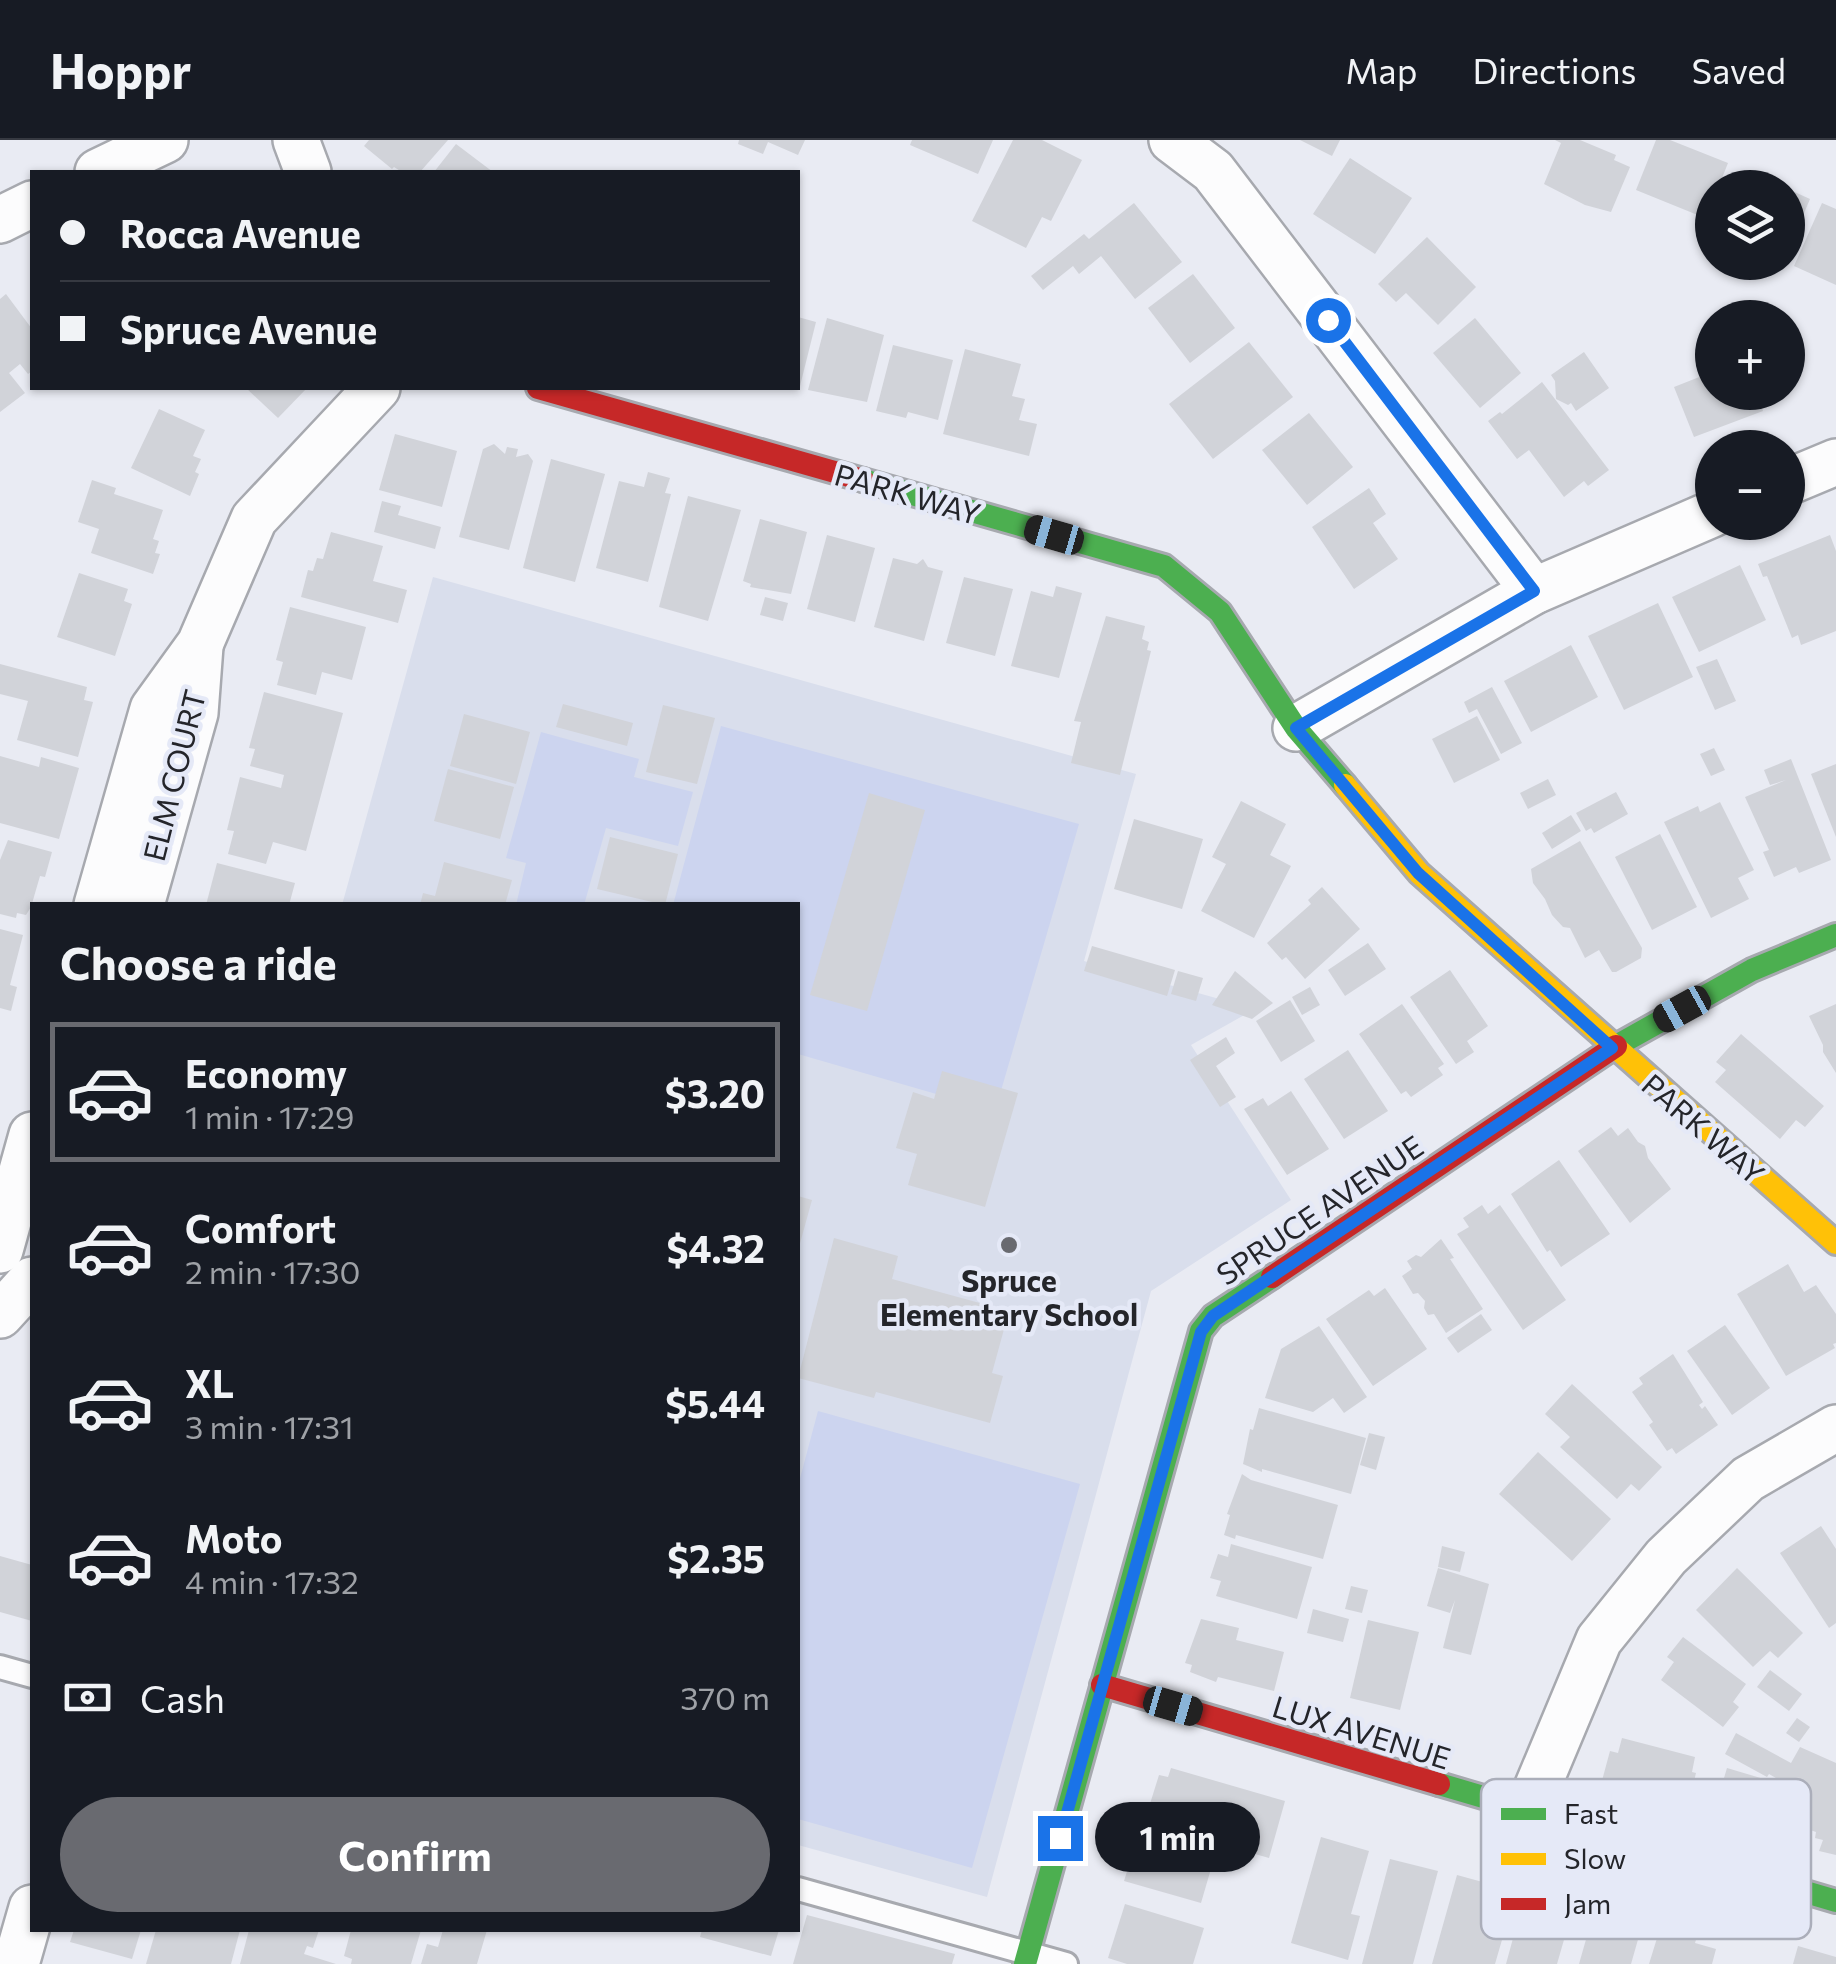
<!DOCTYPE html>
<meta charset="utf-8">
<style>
:root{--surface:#171b24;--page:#20242c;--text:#f1f3f6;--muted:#9ea1a6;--line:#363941;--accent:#696a70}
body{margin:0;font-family:Commissioner,sans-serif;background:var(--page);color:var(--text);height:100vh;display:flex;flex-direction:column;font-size:38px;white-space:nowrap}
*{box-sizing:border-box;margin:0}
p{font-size:32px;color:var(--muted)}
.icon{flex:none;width:55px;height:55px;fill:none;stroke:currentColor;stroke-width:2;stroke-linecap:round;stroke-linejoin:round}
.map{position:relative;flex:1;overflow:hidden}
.sheet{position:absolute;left:30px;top:762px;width:770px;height:1030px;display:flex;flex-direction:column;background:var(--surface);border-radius:0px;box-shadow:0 2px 8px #0004}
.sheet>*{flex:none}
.hud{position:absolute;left:30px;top:30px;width:770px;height:220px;border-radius:0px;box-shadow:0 2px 8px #0004;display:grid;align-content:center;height:220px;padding:0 30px;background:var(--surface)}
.tools{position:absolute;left:1695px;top:30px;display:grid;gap:20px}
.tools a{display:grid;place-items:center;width:110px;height:110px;border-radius:50%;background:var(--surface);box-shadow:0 2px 8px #0004;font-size:50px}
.end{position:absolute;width:45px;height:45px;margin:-22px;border:12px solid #1a73e8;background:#fff;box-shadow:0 0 0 5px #fff}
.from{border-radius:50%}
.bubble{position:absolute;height:70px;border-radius:35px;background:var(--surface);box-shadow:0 2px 8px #0004;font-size:32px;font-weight:700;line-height:70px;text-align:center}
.car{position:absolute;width:30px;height:60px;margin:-30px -15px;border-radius:12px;box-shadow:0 0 8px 2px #0007;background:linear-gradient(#222 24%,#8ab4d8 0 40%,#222 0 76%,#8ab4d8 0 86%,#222 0)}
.hud b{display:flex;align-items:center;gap:35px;height:95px;font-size:38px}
.hud b+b{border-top:2px solid var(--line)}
.hud i{width:25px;height:25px;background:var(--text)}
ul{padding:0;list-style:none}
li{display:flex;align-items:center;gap:30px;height:140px;margin:0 20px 15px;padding:0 10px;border:5px solid transparent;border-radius:0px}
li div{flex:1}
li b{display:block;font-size:38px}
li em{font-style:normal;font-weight:700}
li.on{border-color:var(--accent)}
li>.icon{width:90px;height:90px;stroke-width:1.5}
h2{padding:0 30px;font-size:45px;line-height:120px}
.pay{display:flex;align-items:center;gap:25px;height:110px;padding:0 30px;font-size:38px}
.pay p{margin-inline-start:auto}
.cta{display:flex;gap:20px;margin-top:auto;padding:20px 30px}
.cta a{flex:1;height:115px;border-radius:60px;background:var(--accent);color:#fff;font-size:40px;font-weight:700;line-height:115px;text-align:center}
header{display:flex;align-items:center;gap:60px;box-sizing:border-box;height:140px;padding:0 50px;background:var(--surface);border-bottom:2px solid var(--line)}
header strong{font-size:48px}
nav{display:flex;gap:55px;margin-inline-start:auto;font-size:35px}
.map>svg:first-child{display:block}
</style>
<header>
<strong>Hoppr</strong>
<nav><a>Map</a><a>Directions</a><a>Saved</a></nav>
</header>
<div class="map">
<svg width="1836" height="1824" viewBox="0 0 1836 1824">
<rect width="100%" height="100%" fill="#e9ebf3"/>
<path fill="#d9deec" d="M433 437 1136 634 1084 821 1255 869 1191 905 1291 1060 1151 1151 987 1757 798 1705V765H342Z"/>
<g fill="#ccd4ef">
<path d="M721 586 1079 684 995 971 798 914V765H673Z"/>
<path d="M541 592 639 619 634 637 693 652 678 706 606 688 584 765H516L526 723 506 718Z"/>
<path d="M818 1271 1080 1344 972 1728 798 1679V1346Z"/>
</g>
<g fill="#d1d3d9">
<path d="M369 0H448L420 32H402L394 27 392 29 364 6Z"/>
<path d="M739 0H805L798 15 768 2 763 14 738 4Z"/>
<path d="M912 0H993L978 34 910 5Z"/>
<path d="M1013 0H1042L1082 20 1051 81 1042 77 1026 108 972 81Z"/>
<path d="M1300 0H1340L1332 16Z"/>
<path d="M1555 0H1580L1616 15 1614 20 1630 27 1611 72 1585 65 1544 44 1561 3Z"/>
<path d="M1656 0H1670L1728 23 1718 48H1712V60L1705 78 1636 50Z"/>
<path d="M456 4 493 32H434Z"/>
<path d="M1350 18 1412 58 1375 114 1313 74Z"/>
<path d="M1744 30 1784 48H1737Z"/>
<path d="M1788 49 1810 59 1788 111Z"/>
<path d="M1134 63 1182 122 1135 159 1101 116 1079 134 1073 126 1043 150 1031 136 1084 94 1089 99Z"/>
<path d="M1822 63 1836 69V145L1794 126Z"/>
<path d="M1427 97 1476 147 1438 185 1406 153 1396 162 1378 144Z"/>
<path d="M1193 134 1235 188 1190 223 1148 168Z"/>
<path d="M6 154 32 189V231L28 234 20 224 9 233 25 253 0 272V159Z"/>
<path d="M798 177 816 182 799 250H798Z"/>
<path d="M827 178 884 195 867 262 808 250Z"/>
<path d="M1475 178 1521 233 1480 268 1433 213Z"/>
<path d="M1249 202 1293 257 1213 319 1169 264Z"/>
<path d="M893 205 953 220 938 280 908 272 906 278 876 271Z"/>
<path d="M965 209 1021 224 1012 256 1025 259 1019 280 1037 284 1029 316 943 294Z"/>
<path d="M1584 212 1609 248 1576 271 1571 263 1568 265 1556 259 1555 241 1551 235Z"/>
<path d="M1712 232V252H1756L1763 271 1694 297 1674 247Z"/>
<path d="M1542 242 1609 330 1588 346 1584 341 1564 357 1529 310 1517 319 1488 281 1500 272 1502 274Z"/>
<path d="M246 248H307L278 278Z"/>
<path d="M159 269 205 290 193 316 201 319 195 332 199 334 190 356 131 328Z"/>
<path d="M1309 273 1353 327 1307 365 1262 310Z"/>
<path d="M395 294 457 311 442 367 379 350Z"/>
<path d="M494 304 505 314 507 307 518 309 516 317 528 314 533 321 509 410 459 397 483 309Z"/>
<path d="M551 319 605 334 575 442 523 428Z"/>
<path d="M648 332 670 338 665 353 671 354 648 442 596 428 619 341 644 347Z"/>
<path d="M92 340 116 348 114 354 163 370 153 399 159 401 155 413 160 414 153 434 91 413 99 389 78 382Z"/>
<path d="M1369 348 1386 374 1373 383 1398 419 1354 449 1312 387Z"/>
<path d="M688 356 741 370 708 481 659 467Z"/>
<path d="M382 361 401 366 398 375 441 387 435 409 374 392Z"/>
<path d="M760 379 807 392 791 454 750 447 751 444 743 441Z"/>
<path d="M331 392 383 406 373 441 407 450 398 483 301 457 308 430 313 431 317 418 323 419Z"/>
<path d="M827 395 875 408 855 482 807 469Z"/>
<path d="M1830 395 1836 411V491L1801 505 1798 495 1792 498 1767 436 1763 437 1758 424Z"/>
<path d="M893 418 917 424 923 419 928 427 943 431 924 501 874 487Z"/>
<path d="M1740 425 1766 480 1699 512 1672 457Z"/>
<path d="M79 433 128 449 124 461 132 464 115 516 57 497Z"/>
<path d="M964 437 1013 449 995 516 946 503Z"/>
<path d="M1056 446 1082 453 1059 538 1011 526 1031 451 1053 457Z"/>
<path d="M765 457 788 463 783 481 760 475Z"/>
<path d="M1658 463 1693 537 1624 570 1588 496Z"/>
<path d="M290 467 366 487 352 540 322 532 316 555 277 545 283 522 276 520Z"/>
<path d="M1106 476 1145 486 1142 499 1149 502 1147 510 1151 511 1120 635 1071 623 1081 582 1074 581Z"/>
<path d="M1571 505 1598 557 1531 592 1504 541Z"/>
<path d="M1717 519 1736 561 1715 570 1696 527Z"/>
<path d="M0 524 87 547 84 560 93 562 78 617 17 600 28 561 0 554Z"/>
<path d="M1492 547 1522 603 1501 614 1477 569 1469 573 1464 562Z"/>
<path d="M264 552 343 573 306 711 273 702 266 724 228 714 234 691 227 690 240 637 281 648 284 635 250 626 255 609 249 608Z"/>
<path d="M563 564 633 583 627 606 556 587Z"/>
<path d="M663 565 715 578 697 644 646 632Z"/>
<path d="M464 574 530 592 516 644 450 626Z"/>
<path d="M1477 576 1500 620 1454 643 1432 599Z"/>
<path d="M1714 608 1725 630 1711 636 1700 614Z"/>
<path d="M0 616 39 627 41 617 79 628 59 699 0 683Z"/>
<path d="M1791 619 1831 720 1799 733 1796 727 1774 737 1763 712 1769 710 1745 657 1786 640 1770 645 1764 630Z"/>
<path d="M1836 624V697L1811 634Z"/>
<path d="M448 629 514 647 500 699 434 681Z"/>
<path d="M1548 639 1556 655 1528 669 1520 653Z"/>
<path d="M1616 652 1628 674 1594 693 1591 688 1586 691 1576 673Z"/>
<path d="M869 653 925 670 867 871 810 855Z"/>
<path d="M1241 661 1286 684 1270 715 1291 726 1254 798 1201 771 1226 724 1212 717Z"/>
<path d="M1720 662 1754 730 1738 738 1749 759 1711 778 1664 682 1698 666 1700 672Z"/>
<path d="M1571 675 1581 691 1552 709 1542 693Z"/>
<path d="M1134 679 1203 699 1182 769 1114 749Z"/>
<path d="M1660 694 1697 767 1652 790 1615 717Z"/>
<path d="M610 697 678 714 665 765 597 749Z"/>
<path d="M8 700 52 712 45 737 40 736 31 767 26 775 17 773 16 778 0 774V720Z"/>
<path d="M1580 701 1642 808 1641 818 1616 832H1612L1599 810 1585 818 1570 788 1563 787 1552 775 1545 759 1533 743 1531 729Z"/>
<path d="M444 722 512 740 505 765H420L423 753 435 756Z"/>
<path d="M217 723 295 743 289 765H206Z"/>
<path d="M1322 747 1360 789 1305 839 1286 817 1282 820 1267 803 1311 764 1308 760Z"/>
<path d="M0 789 23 795 10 845 17 847 11 871 0 868Z"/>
<path d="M1368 803 1386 829 1345 856 1328 830Z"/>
<path d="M1092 806 1175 830 1167 856 1084 831Z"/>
<path d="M1450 830 1488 886 1467 901 1474 912 1456 924 1410 857Z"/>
<path d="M1178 831 1203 838 1196 861 1171 854Z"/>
<path d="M1235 831 1273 863 1252 879 1212 865Z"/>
<path d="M1310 847 1320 865 1302 875 1292 857Z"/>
<path d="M1290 860 1315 901 1281 922 1256 881Z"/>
<path d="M1402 864 1444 924 1438 928 1443 935 1411 957 1406 951 1401 954 1359 894Z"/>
<path d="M1836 864V933L1823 912V905L1809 876Z"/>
<path d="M1741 894 1824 966 1805 987 1796 980 1780 999 1715 942 1726 930 1716 922Z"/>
<path d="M1226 897 1235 913 1216 926 1236 957 1220 967 1190 920Z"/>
<path d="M1348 910 1388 971 1344 999 1304 939Z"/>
<path d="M942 931 1018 953 985 1067 908 1045 917 1014 896 1008 913 952 934 959Z"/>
<path d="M1291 951 1329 1009 1287 1035 1244 969 1263 958 1268 966Z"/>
<path d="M1611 987 1618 996 1628 988 1638 1002 1645 1006 1648 1018 1671 1049 1630 1083 1578 1011Z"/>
<path d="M1559 1020 1610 1094 1561 1127 1550 1110 1547 1112 1511 1054Z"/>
<path d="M798 1056 812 1060 799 1107H798Z"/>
<path d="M1482 1065 1488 1074 1500 1065 1566 1160 1523 1190 1457 1094 1469 1087 1463 1078Z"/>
<path d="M834 1098 898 1116 892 1139 1009 1171 992 1233 1003 1236 990 1283 876 1252 874 1258 798 1238Z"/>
<path d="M1441 1099 1454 1118 1450 1119 1483 1169 1446 1193 1434 1174 1428 1175 1424 1168 1425 1161 1418 1153 1413 1154 1402 1136 1412 1129 1407 1121 1416 1115 1421 1117Z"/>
<path d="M1788 1124 1804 1152 1816 1145 1836 1174V1203L1833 1204 1835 1208 1786 1236 1737 1154Z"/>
<path d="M1385 1148 1427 1209 1373 1246 1326 1179 1369 1150 1374 1156Z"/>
<path d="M1481 1174 1492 1190 1458 1213 1447 1198Z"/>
<path d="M1725 1185 1770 1248 1732 1275 1687 1211Z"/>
<path d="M1319 1186 1367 1257 1344 1273 1333 1258 1313 1272 1265 1258 1281 1209Z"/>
<path d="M1673 1214 1703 1262 1699 1265 1702 1269 1705 1266 1718 1285 1676 1314 1672 1308 1667 1311 1649 1285 1653 1282 1632 1252 1643 1244 1639 1238Z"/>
<path d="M1572 1244 1662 1327 1639 1351 1631 1344 1617 1359 1560 1307 1570 1297 1545 1274Z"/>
<path d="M1259 1268 1366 1298 1351 1354 1262 1329V1332L1243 1324 1250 1289 1253 1290Z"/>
<path d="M1369 1293 1385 1297 1376 1330 1360 1325Z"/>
<path d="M1538 1312 1611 1379 1572 1421 1499 1354Z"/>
<path d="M1242 1334 1251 1340 1338 1365 1323 1419 1236 1395 1235 1399 1224 1395 1230 1375 1227 1374Z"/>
<path d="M1821 1386 1836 1409V1483L1829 1488 1780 1413Z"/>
<path d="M1231 1404 1312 1427 1297 1479 1216 1456 1221 1441 1210 1438 1218 1414 1228 1417Z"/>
<path d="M1442 1406 1465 1412 1460 1432 1438 1427Z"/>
<path d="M0 1416 32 1425V1481L0 1472Z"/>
<path d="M1438 1428 1489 1444 1471 1515 1443 1508 1455 1460 1450 1473 1427 1466Z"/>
<path d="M1737 1428 1803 1493 1778 1518 1770 1511 1753 1527 1696 1470Z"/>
<path d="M1351 1446 1368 1450 1362 1473 1345 1469Z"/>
<path d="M1313 1469 1349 1479 1343 1502 1307 1493Z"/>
<path d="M1201 1479 1239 1488 1236 1500 1284 1512 1274 1551 1218 1537 1216 1542 1190 1532 1192 1525 1185 1523Z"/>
<path d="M1368 1480 1419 1492 1400 1570 1350 1558Z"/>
<path d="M1683 1497 1746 1544 1733 1562 1739 1567 1723 1587 1661 1540 1674 1522 1667 1517Z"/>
<path d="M1770 1530 1802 1554 1789 1571 1757 1547Z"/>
<path d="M1797 1578 1810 1587 1799 1602 1786 1593Z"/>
<path d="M1736 1593 1791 1623 1800 1607 1836 1623V1715L1819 1711 1823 1700 1815 1698 1816 1692 1804 1688 1792 1691 1788 1702 1761 1691 1781 1641 1769 1634 1767 1637 1725 1614Z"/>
<path d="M1622 1598 1695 1617 1692 1632 1696 1633 1687 1670 1600 1648 1610 1611 1618 1613Z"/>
<path d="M1171 1628 1285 1661 1269 1718 1202 1699 1205 1689 1162 1677 1164 1671 1149 1667 1159 1635 1168 1637Z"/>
<path d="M1727 1628 1764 1639 1749 1688 1712 1678Z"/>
<path d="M1147 1695 1215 1715 1201 1763 1124 1741 1135 1706 1143 1708Z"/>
<path d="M1321 1697 1369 1711 1351 1774 1360 1776 1348 1820 1291 1803Z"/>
<path d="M1390 1719 1438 1731 1413 1824H1362Z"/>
<path d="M1457 1735 1508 1749 1498 1784 1506 1786 1495 1824H1432Z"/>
<path d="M1524 1758 1572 1772 1557 1824H1506Z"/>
<path d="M1125 1764 1204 1788 1193 1824H1127L1108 1818Z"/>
<path d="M1595 1768H1616L1630 1777 1627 1785 1641 1789 1631 1824H1579Z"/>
<path d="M807 1775 955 1814 952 1824H793Z"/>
<path d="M1662 1782 1698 1793 1695 1803 1716 1809 1712 1824H1649Z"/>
<path d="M74 1790H141L132 1819 70 1802Z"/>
<path d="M156 1790H240L231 1824H146Z"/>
<path d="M249 1790H319L313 1808 307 1806 304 1814 336 1824H240Z"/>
<path d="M351 1790H421L411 1824H351L352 1819 344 1816Z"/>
<path d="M443 1790H487L477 1824H421L427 1804 438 1807Z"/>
<path d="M702 1790H779L771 1816 700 1797Z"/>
<path d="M1798 1806 1836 1817V1824H1793Z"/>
</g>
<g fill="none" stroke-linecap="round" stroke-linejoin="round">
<g stroke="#a7a9af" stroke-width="28">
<g id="lane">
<path d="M0 1527 32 1536"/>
<path d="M798 1749 1066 1824"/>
</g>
</g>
<g stroke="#a7a9af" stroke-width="50">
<g id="street">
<path d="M296 0 308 32"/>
<path d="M1172 0 1213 31 1534 451"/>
<path d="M98 32 165 0"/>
<path d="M0 80 32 64"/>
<path d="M1788 342 1836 322"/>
<path d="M1296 588 1534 451 1712 374"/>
<path d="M97 765 153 569 200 504 254 379 377 248"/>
<path d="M141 765 195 573 200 506"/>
<path d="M0 1110 32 995"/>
<path d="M0 1175 32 1140"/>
<path d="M1527 1672 1599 1500 1666 1417 1748 1339 1836 1288"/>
<path d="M16 1824 32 1768"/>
</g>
</g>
<g stroke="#a7a9af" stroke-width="28">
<g id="fast">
<path d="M863 340 1164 426 1220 472 1296 588 1345 645"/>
<path d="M1616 906 1752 830 1836 795"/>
<path d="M1439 1644 1836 1761"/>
<path d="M1025 1824 1201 1191 1213 1176 1272 1137"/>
</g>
</g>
<g stroke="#a7a9af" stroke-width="28">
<path id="slow" d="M1345 645 1419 733 1836 1103"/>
</g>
<g stroke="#a7a9af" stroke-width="28">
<g id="jam">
<path d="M538 248 863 340"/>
<path d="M1272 1137 1616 906"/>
<path d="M1102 1545 1439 1644"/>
</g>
</g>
<use href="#lane" stroke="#fcfcfd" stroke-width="22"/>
<use href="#street" stroke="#fcfcfd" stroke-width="45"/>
<use href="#fast" stroke="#4caf50" stroke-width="22"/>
<use href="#slow" stroke="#ffc107" stroke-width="22"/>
<use href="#jam" stroke="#c62828" stroke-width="22"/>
</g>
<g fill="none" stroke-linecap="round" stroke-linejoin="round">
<path stroke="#1a73e8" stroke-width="12" d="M1060 1698 1201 1192 1213 1176 1612 908 1418 733 1296 588 1534 451 1328 180"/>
</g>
<circle fill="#696a70" stroke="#e5e9f7" stroke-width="4" cx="1009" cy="1105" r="10"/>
<g text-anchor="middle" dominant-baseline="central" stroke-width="9" stroke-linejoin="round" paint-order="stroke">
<g font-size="30" fill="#24252a" stroke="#e5e9f7">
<text transform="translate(908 353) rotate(16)">PARK WAY</text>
<text transform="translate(173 635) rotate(-76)">ELM COURT</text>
<text transform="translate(1704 988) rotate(41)">PARK WAY</text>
<text transform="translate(1319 1069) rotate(-34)">SPRUCE AVENUE</text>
<text transform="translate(1362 1591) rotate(17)">LUX AVENUE</text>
</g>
<g font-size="30" font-weight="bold" fill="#24252a" stroke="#e5e9f7">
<text x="1009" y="1139">Spruce<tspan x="1009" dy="34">Elementary School</tspan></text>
</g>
</g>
<rect x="1481" y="1639" width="330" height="160" rx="15" fill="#e5e9f7" stroke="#abaeba" stroke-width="2.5"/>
<rect x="1501" y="1668" width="45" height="12" fill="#4caf50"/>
<rect x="1501" y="1713" width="45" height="12" fill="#ffc107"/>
<rect x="1501" y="1758" width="45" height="12" fill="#c62828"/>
<g font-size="28" fill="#24252a">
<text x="1564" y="1684">Fast</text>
<text x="1564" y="1729">Slow</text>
<text x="1564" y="1774">Jam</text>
</g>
</svg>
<div class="tools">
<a><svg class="icon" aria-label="layers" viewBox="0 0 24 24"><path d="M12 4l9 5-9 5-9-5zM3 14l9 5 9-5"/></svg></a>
<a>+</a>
<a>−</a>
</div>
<i class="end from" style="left:1328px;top:180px"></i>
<i class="end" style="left:1060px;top:1698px"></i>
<div class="bubble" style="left:1095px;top:1662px;width:165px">1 min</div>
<i class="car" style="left:1054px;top:395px;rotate:286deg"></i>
<i class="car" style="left:1682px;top:869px;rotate:241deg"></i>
<i class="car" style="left:1173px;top:1566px;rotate:106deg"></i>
<div class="hud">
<b><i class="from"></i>Rocca Avenue</b>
<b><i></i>Spruce Avenue</b>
</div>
<section class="sheet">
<h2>Choose a ride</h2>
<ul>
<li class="on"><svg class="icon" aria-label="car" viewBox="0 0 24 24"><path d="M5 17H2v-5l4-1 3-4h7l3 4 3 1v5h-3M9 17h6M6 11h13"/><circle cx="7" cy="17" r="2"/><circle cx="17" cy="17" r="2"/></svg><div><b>Economy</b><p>1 min · 17:29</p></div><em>$3.20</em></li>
<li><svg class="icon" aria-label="car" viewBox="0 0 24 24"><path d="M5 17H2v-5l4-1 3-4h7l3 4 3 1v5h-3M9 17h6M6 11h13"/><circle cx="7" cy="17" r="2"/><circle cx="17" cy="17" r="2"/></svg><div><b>Comfort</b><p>2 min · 17:30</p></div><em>$4.32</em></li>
<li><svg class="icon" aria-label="car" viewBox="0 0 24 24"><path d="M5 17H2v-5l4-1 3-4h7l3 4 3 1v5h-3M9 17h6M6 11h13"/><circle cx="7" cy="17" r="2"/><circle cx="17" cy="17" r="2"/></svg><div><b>XL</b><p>3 min · 17:31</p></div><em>$5.44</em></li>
<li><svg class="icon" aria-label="car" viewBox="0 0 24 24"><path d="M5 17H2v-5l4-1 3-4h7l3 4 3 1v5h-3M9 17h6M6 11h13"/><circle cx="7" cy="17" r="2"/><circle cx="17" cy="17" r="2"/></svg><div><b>Moto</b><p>4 min · 17:32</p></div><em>$2.35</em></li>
</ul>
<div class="pay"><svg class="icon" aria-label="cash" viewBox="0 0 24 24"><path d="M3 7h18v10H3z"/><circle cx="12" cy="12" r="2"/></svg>Cash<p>370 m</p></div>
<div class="cta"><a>Confirm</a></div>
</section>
</div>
